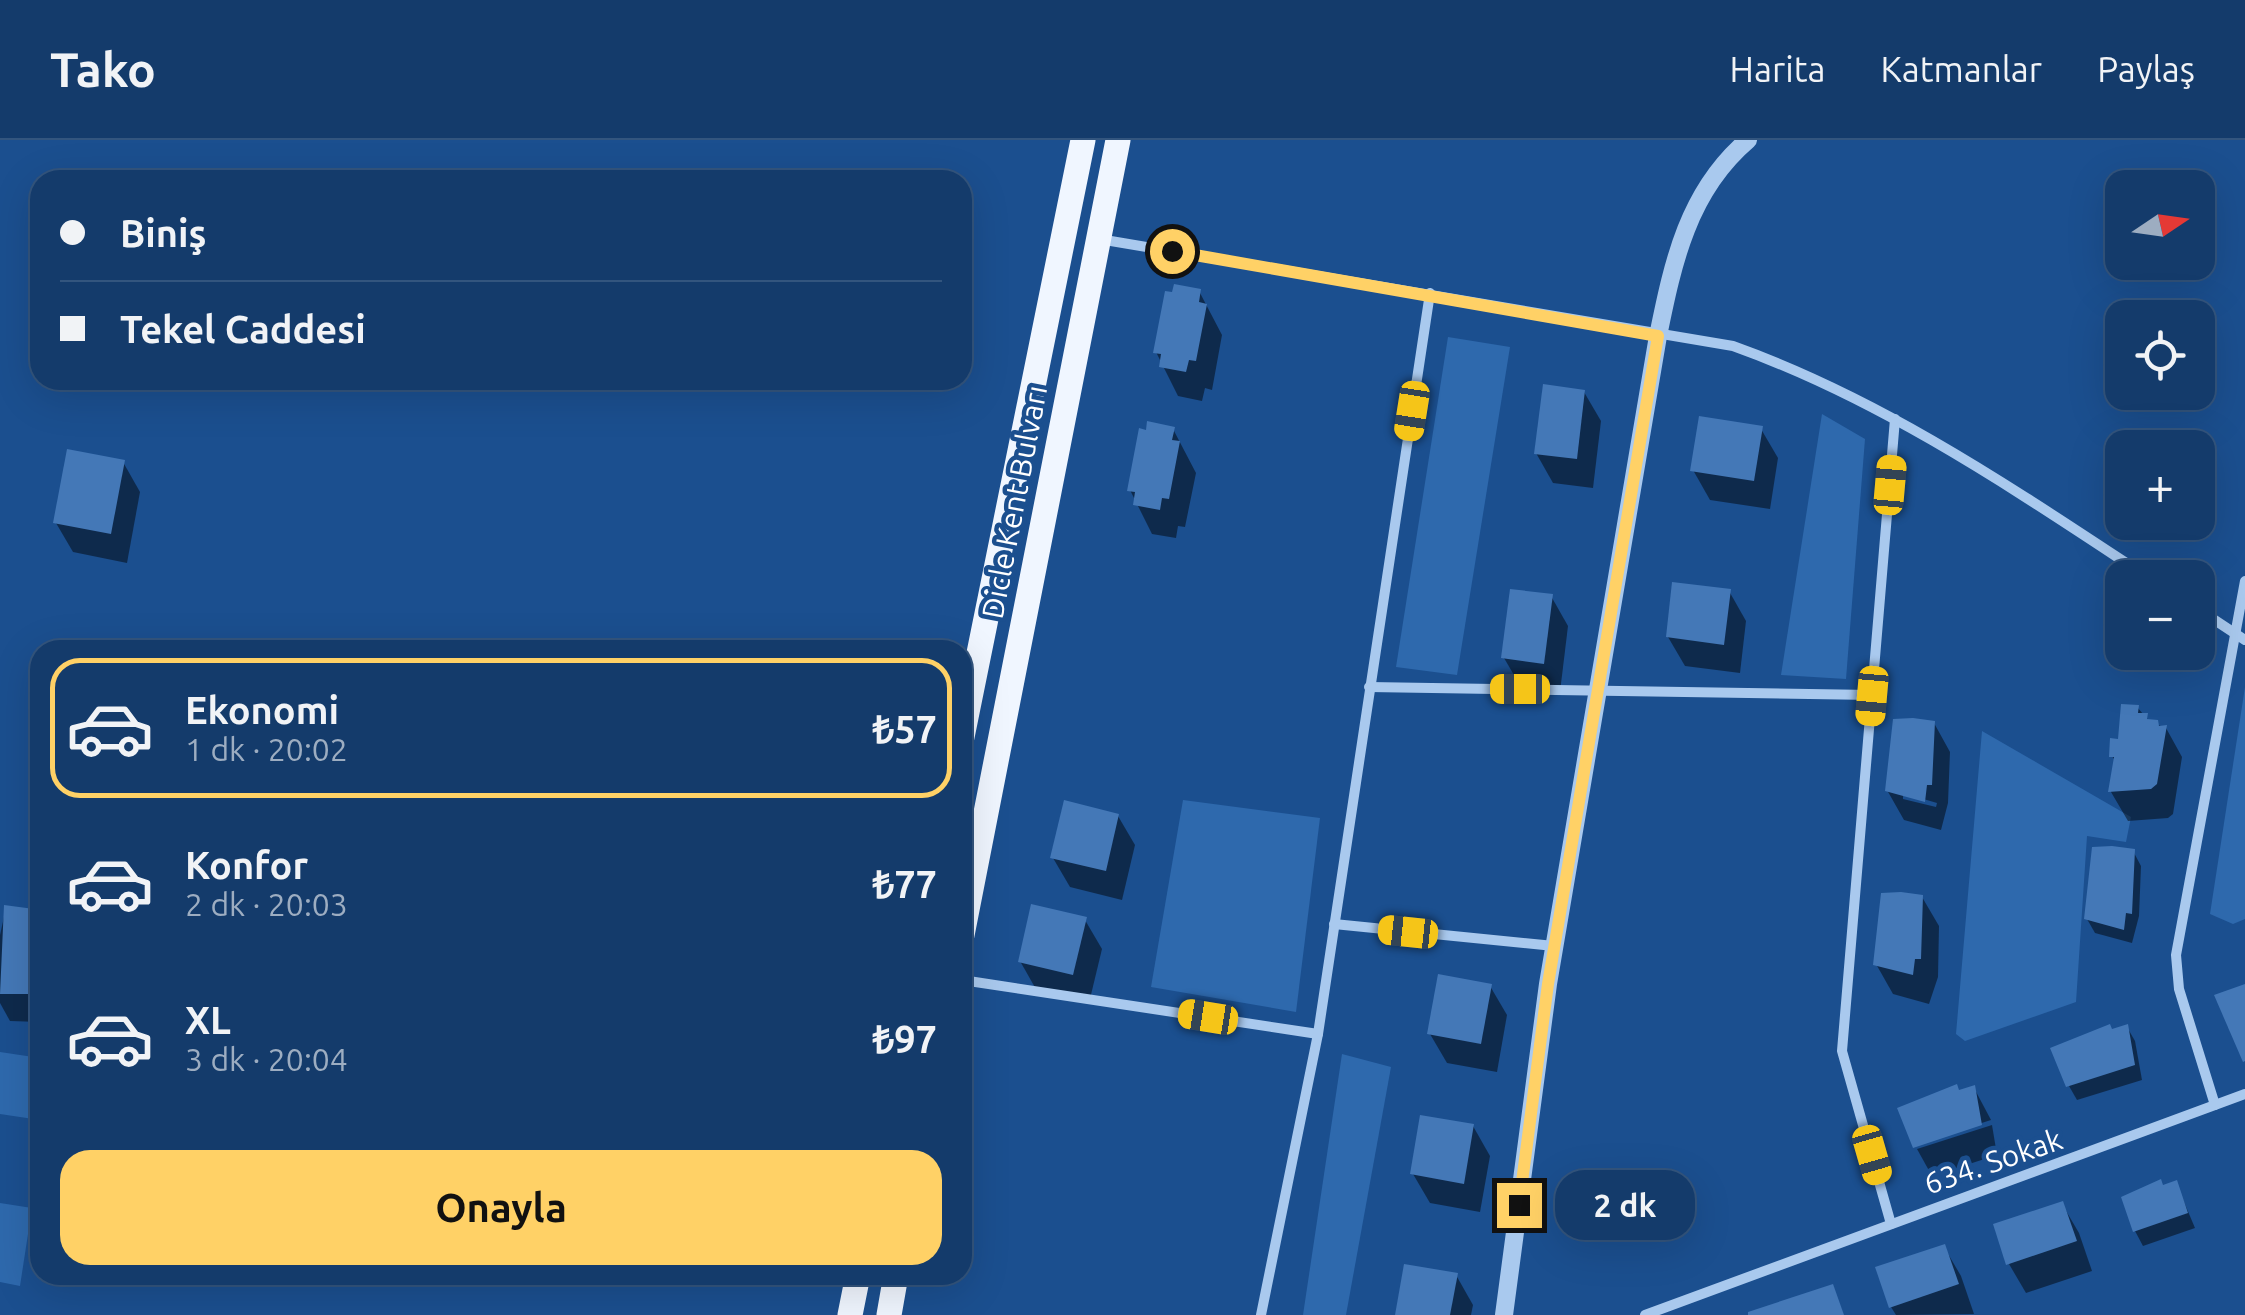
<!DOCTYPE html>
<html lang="tr">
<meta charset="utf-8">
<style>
:root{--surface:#143b6b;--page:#214673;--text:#f1f3f6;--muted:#9dadc1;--line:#33557e;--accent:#ffd166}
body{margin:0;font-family:Ubuntu,sans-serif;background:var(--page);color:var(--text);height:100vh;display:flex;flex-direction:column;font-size:38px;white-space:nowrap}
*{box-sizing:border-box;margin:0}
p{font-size:32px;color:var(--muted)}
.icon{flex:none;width:55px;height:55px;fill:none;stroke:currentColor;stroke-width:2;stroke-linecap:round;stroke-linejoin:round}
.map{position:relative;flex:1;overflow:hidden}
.panel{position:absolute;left:30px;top:500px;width:942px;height:645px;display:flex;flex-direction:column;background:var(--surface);border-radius:30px;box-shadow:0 10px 40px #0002,0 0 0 2px var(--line)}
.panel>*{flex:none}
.banner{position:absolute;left:30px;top:30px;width:942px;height:220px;border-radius:30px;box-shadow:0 10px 40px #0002,0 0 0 2px var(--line);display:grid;align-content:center;height:220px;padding:0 30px;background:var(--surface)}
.needle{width:65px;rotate:77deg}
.buttons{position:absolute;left:2105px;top:30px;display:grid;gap:20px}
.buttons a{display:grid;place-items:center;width:110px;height:110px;border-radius:20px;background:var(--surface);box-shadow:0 10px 40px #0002,0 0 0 2px var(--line);font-size:50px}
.end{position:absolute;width:45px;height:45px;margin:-22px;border:12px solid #ffd166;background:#111;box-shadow:0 0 0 5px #111}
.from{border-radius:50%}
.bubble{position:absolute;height:70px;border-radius:30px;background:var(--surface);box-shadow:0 10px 40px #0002,0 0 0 2px var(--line);font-size:32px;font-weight:600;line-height:70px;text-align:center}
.car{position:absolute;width:30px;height:60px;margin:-30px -15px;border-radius:12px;box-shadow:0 0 8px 2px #0007;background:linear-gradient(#f5c518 24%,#345 0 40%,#f5c518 0 76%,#345 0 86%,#f5c518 0)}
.banner b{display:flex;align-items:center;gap:35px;height:95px;font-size:38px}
.banner b+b{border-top:2px solid var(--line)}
.banner i{width:25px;height:25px;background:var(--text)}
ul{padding:18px 0 0;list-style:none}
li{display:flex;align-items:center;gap:30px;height:140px;margin:0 20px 15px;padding:0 10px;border:5px solid transparent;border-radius:30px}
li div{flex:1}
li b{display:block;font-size:38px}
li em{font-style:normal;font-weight:600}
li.on{border-color:var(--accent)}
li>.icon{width:90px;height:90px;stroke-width:1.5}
.action{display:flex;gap:20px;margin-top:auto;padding:20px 30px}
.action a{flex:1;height:115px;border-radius:30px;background:var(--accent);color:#111;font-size:40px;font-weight:600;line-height:115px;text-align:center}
header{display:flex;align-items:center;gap:60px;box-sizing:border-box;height:140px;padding:0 50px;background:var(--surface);border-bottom:2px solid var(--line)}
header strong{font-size:48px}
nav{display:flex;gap:55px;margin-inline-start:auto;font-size:35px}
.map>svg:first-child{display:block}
</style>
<header>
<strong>Tako</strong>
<nav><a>Harita</a><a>Katmanlar</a><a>Paylaş</a></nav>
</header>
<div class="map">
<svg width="2245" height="1175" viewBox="0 0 2245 1175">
<rect width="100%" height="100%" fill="#1b4f8f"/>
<g fill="#2e69ad">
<path d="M1448 197 1510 207 1457 535 1396 527Z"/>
<path d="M1822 274 1865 299 1846 539 1781 535Z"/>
<path d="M2245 547V779L2233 784 2210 774Z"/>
<path d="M1982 591 2131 677 2126 702 2087 696 2076 862 1965 901 1956 894Z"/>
<path d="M1183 660 1320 678 1296 872 1151 847Z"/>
<path d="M0 912 40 918V980L0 974Z"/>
<path d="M1342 914 1391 927 1346 1175H1303Z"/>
<path d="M0 1063 32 1068 20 1146 0 1142Z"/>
</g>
<g fill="#0007" fill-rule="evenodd">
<path d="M1199 151 1222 195 1212 250 1205 248 1202 261 1178 256 1156 212 1174 155Z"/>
<path d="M1584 252 1601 281 1593 348 1553 343 1536 313Z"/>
<path d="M1173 289 1196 333 1185 387 1178 386 1176 398 1152 394 1130 350 1148 293Z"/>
<path d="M1761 289 1778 318 1770 369 1710 360 1693 330Z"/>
<path d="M123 322 140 352 127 423 73 412 56 383Z"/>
<path d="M1729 451 1746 481 1740 533 1685 526 1668 497Z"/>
<path d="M1551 456 1568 486 1560 552 1521 547 1504 518Z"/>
<path d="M2137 567 2150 582 2166 588 2182 617 2173 674 2168 678 2128 681 2111 652 2116 622 2112 616Z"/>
<path d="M1934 583 1950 612 1948 663 1941 690 1904 680 1887 650ZM1903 653 1937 663 1936 667 1903 659Z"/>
<path d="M1118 676 1135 705 1122 760 1070 747 1053 718Z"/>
<path d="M2133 711 2141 726 2139 776 2132 803 2095 793 2087 779Z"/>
<path d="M1922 757 1939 786 1938 837 1929 864 1893 854 1876 824Z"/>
<path d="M6 768 32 771 40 780V882L10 881 0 863V795Z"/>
<path d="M1085 780 1102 809 1089 863 1037 851 1020 821Z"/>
<path d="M1490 846 1507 875 1497 932 1447 923 1430 894Z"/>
<path d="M2127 887 2135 901 2142 940 2077 960 2069 946Z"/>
<path d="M1974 948 1991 980 1916 1004 1959 952Z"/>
<path d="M1992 985 1997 1015 1932 1036 1917 1009Z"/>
<path d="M1473 986 1490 1016 1480 1072 1430 1063 1413 1034Z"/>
<path d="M2176 1043 2195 1088 2143 1106 2135 1091Z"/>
<path d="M2062 1064 2079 1093 2092 1131 2026 1153 2009 1124Z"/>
<path d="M1944 1107 1961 1136 1974 1174 1896 1175 1891 1167Z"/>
<path d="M1456 1135 1473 1165 1471 1175H1398Z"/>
</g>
<g fill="#4478b7">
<path d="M1174 144 1201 149 1199 162 1207 164 1196 221 1189 220 1186 232 1159 227 1161 214 1153 213 1165 151 1172 152Z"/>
<path d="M1543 244 1585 250 1577 319 1534 314Z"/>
<path d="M1699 276 1763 286 1754 341 1690 331Z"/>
<path d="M1147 281 1175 287 1172 300 1180 301 1169 359 1162 358 1160 370 1133 365 1135 352 1127 351 1139 288 1146 290Z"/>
<path d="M67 309 125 320 111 394 53 383Z"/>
<path d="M1672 442 1731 449 1724 505 1666 497Z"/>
<path d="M1510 449 1553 454 1544 524 1501 518Z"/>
<path d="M2121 564 2139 565 2138 573H2148L2147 579 2158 580 2159 586 2167 585 2157 644 2151 649 2108 652 2114 617H2109L2110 598 2118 599Z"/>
<path d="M1913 578 1935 581 1932 645H1927L1925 662 1885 651 1893 579Z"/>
<path d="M1064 660 1119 674 1106 731 1050 718Z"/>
<path d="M2112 706 2135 709 2132 774 2126 773 2124 790 2084 779 2092 707Z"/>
<path d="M1901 752 1923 755 1921 819H1915L1913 835 1873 825 1881 753Z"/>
<path d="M1031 764 1087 777 1073 835 1018 822Z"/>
<path d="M4 765 34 769 33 776 40 777 36 854H0Z"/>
<path d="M1438 834 1492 844 1481 904 1427 894Z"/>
<path d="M2245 844V921L2243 922 2214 855Z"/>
<path d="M2110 884 2112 889 2128 884 2135 925 2066 947 2050 908Z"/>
<path d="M1957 944 1959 950 1975 945 1982 985 1913 1008 1897 968Z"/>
<path d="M1420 975 1474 984 1464 1044 1410 1034Z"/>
<path d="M2161 1039 2163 1045 2177 1040 2188 1073 2133 1092 2121 1057Z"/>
<path d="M2063 1061 2077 1101 2006 1125 1993 1084Z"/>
<path d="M1945 1104 1959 1144 1889 1168 1875 1127Z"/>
<path d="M1404 1124 1458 1133 1450 1175H1395Z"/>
<path d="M1833 1144 1844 1175H1748V1172Z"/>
</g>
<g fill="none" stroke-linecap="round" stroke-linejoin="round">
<g stroke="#a9c9ee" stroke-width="10">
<path d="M1099 99 1733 206C1884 260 2015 350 2149 438"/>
<path d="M2198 469 2245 500"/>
<path d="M1369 547 1872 555"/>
<path d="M1334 784 1554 806"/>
<path d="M962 840 1318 894"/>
<path d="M2215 965 2179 849 2176 815 2245 441"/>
<path d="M1891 1084 1842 911 1895 279"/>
<path d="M1261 1175 1318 894 1430 153"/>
<path d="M1645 1175 2245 954"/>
</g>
<path stroke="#a9c9ee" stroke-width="18" d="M1504 1175 1548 844 1658 196C1673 122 1688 51 1748 0"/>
<g stroke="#f0f6ff" stroke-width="25">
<path d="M962 597 1083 0"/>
<path d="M962 795 1118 0"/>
<path d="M850 1175 858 1135"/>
<path d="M889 1175 896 1135"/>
</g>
</g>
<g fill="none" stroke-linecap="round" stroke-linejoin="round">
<path stroke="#ffd166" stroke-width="12" d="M1172 111 1658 196 1548 844 1519 1065"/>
</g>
<g text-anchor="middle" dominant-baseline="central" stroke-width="9" stroke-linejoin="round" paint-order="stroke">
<g font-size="30" fill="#fff" stroke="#1b4f8f">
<text transform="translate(1014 362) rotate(-79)">Dicle Kent Bulvarı</text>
<text transform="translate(1993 1021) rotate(-19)">634. Sokak</text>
</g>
</g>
</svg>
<div class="buttons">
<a><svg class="needle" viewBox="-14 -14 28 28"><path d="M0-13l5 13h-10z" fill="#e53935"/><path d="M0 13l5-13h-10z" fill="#9dadc1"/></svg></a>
<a><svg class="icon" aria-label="locate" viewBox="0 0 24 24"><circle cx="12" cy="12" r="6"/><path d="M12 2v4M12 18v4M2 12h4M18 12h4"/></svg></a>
<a>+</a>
<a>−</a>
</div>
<i class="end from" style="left:1172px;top:111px"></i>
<i class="end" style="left:1519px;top:1065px"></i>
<div class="bubble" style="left:1555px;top:1030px;width:140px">2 dk</div>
<i class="car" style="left:1412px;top:271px;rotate:189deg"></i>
<i class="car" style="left:1890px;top:345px;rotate:5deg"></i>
<i class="car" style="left:1520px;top:549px;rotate:270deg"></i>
<i class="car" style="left:1872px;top:556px;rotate:185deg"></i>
<i class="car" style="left:1408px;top:792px;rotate:276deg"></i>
<i class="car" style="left:1208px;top:877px;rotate:279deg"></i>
<i class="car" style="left:1872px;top:1015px;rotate:164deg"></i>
<div class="banner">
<b><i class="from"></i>Biniş</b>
<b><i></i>Tekel Caddesi</b>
</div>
<section class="panel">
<ul>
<li class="on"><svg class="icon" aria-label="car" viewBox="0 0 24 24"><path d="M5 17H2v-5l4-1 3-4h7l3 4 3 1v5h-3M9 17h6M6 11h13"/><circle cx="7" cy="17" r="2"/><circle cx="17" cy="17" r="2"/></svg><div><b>Ekonomi</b><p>1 dk · 20:02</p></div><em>₺57</em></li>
<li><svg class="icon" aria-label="car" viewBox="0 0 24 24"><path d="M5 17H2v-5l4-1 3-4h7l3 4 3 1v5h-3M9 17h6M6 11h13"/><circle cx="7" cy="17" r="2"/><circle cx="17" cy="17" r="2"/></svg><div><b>Konfor</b><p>2 dk · 20:03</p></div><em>₺77</em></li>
<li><svg class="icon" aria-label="car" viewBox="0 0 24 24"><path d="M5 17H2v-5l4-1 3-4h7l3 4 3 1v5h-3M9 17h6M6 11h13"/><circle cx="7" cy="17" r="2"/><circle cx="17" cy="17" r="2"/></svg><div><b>XL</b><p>3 dk · 20:04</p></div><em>₺97</em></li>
</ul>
<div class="action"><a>Onayla</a></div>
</section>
</div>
